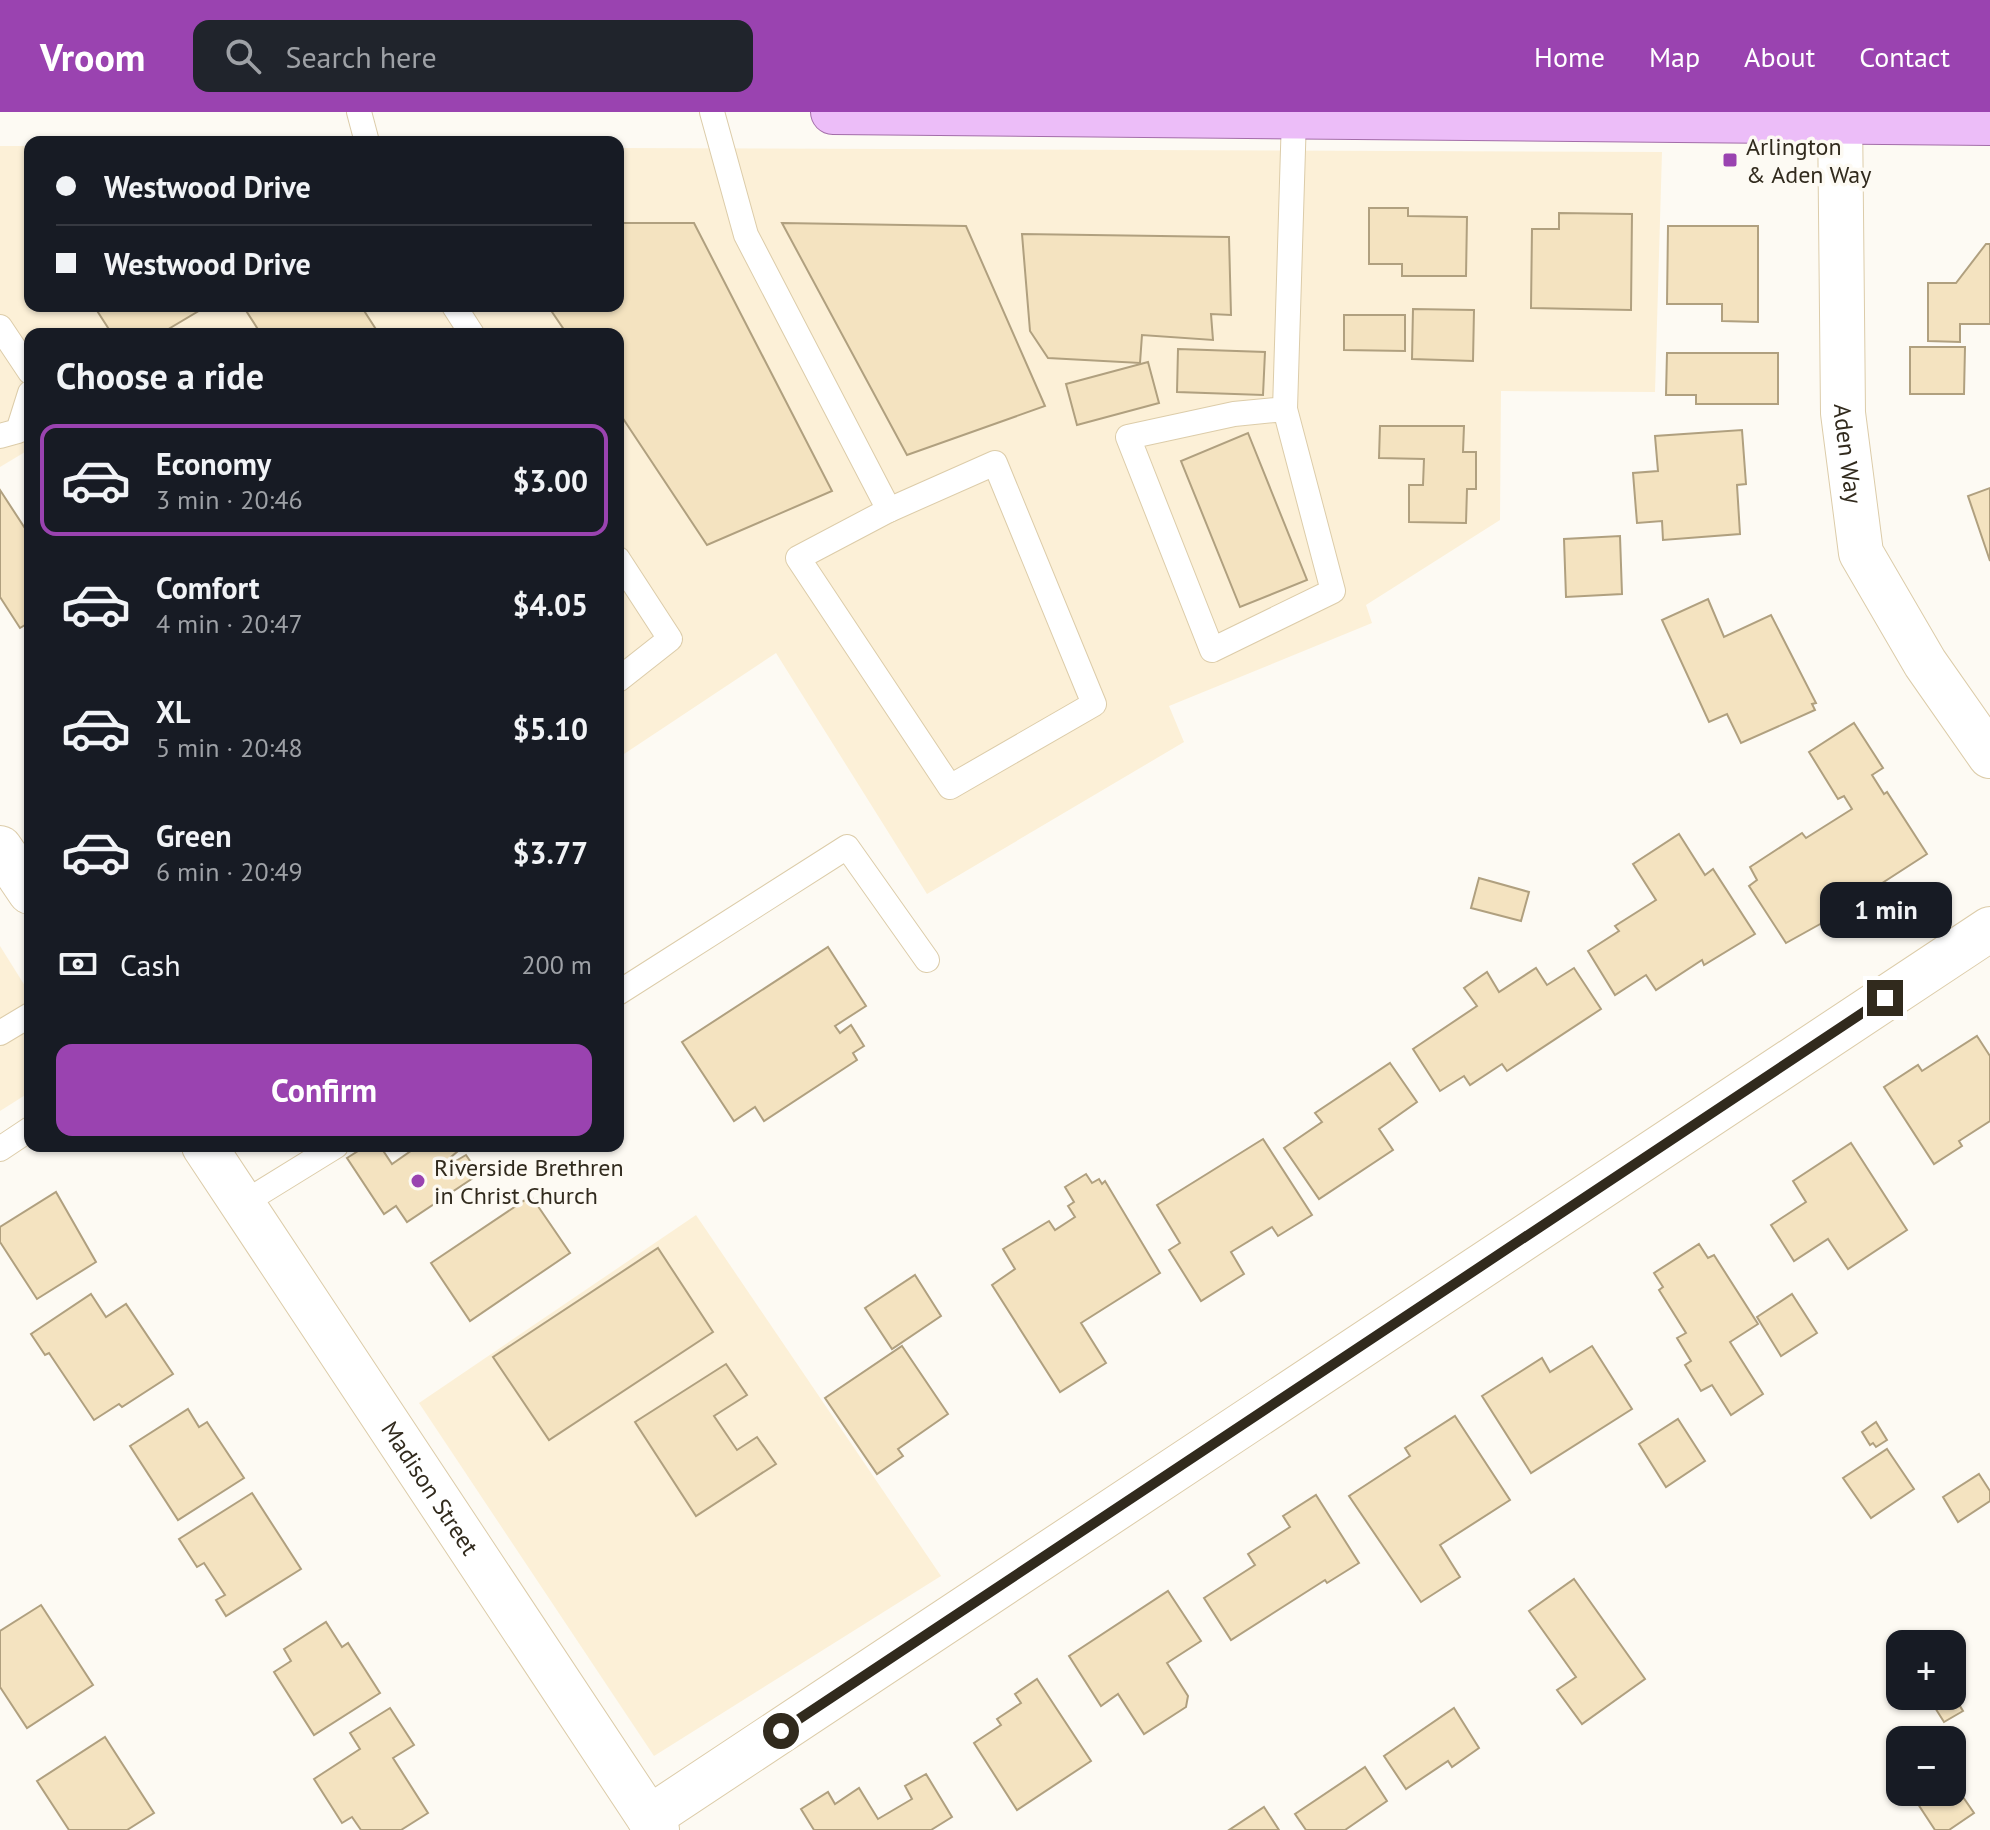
<!DOCTYPE html>
<meta charset="utf-8">
<style>
:root{--surface:#171b24;--page:#20242c;--text:#f1f3f6;--muted:#9ea1a6;--line:#363941;--accent:#9a43b0}
body{margin:0;font-family:"PT Sans",sans-serif;background:var(--page);color:var(--text);height:100vh;display:flex;flex-direction:column;font-size:30px;white-space:nowrap}
*{box-sizing:border-box;margin:0}
p{font-size:26px;color:var(--muted)}
.icon{flex:none;width:44px;height:44px;fill:none;stroke:currentColor;stroke-width:2;stroke-linecap:round;stroke-linejoin:round}
.map{position:relative;flex:1;overflow:hidden}
.side{position:absolute;left:24px;top:216px;width:600px;height:824px;display:flex;flex-direction:column;background:var(--surface);border-radius:16px;box-shadow:0 2px 6px #0004}
.side>*{flex:none}
.guide{position:absolute;left:24px;top:24px;width:600px;height:176px;border-radius:16px;box-shadow:0 2px 6px #0004;display:grid;align-content:center;height:176px;padding:0 32px;background:var(--surface)}
.controls{position:absolute;left:1886px;top:1518px;display:grid;gap:16px}
.controls a{display:grid;place-items:center;width:80px;height:80px;border-radius:16px;background:var(--surface);box-shadow:0 2px 6px #0004;font-size:40px}
.end{position:absolute;width:36px;height:36px;margin:-18px;border:10px solid #312a1d;background:#fff;box-shadow:0 0 0 4px #fff}
.from{border-radius:50%}
.bubble{position:absolute;height:56px;border-radius:16px;background:var(--surface);box-shadow:0 2px 6px #0004;font-size:26px;font-weight:700;line-height:56px;text-align:center}
.guide b{display:flex;align-items:center;gap:28px;height:76px;font-size:30px}
.guide b+b{border-top:2px solid var(--line)}
.guide i{width:20px;height:20px;background:var(--text)}
ul{padding:0;list-style:none}
li{display:flex;align-items:center;gap:24px;height:112px;margin:0 16px 12px;padding:0 16px;border:4px solid transparent;border-radius:16px}
li div{flex:1}
li b{display:block;font-size:30px}
li em{font-style:normal;font-weight:700}
li.current{border-color:var(--accent)}
li>.icon{width:72px;height:72px;stroke-width:1.5}
h2{padding:0 32px;font-size:36px;line-height:96px}
.pay{display:flex;align-items:center;gap:20px;height:88px;padding:0 32px;font-size:30px}
.pay p{margin-inline-start:auto}
.cta{display:flex;gap:16px;margin-top:auto;padding:16px 32px}
.cta a{flex:1;height:92px;border-radius:16px;background:var(--accent);color:#fff;font-size:32px;font-weight:700;line-height:92px;text-align:center}
header{display:flex;align-items:center;gap:48px;box-sizing:border-box;height:112px;padding:0 40px;background:var(--accent);color:#fff}
header strong{font-size:38px}
nav{display:flex;gap:44px;margin-inline-start:auto;font-size:28px}
.search{width:560px;height:72px;background:var(--page);display:flex;align-items:center;gap:20px;box-sizing:border-box;padding:0 28px;border-radius:16px;color:var(--muted);font-size:30px}
.map>svg:first-child{display:block}
</style>
<header>
<strong>Vroom</strong>
<div class="search"><svg class="icon" aria-label="search" viewBox="0 0 24 24"><circle cx="10" cy="10" r="6"/><path d="M15 15l6 6"/></svg>Search here</div>
<nav><a>Home</a><a>Map</a><a>About</a><a>Contact</a></nav>
</header>
<div class="map">
<svg width="1990" height="1718" viewBox="0 0 1990 1718">
<rect width="100%" height="100%" fill="#fdfaf3"/>
<g fill="#fcf0d7">
<path d="M0 34H30V194H618V36L1662 40 1655 280 1501 279 1500 408 1366 493 1372 511 1169 594 1184 630 927 782 776 541 618 646V222H30V337L0 355Z"/>
<path d="M0 834 30 882V980L0 999Z"/>
<path d="M696 1103 941 1464 654 1644 419 1291Z"/>
</g>
<g fill="#f4e3c0" stroke="#b0a07f" stroke-width="2">
<path d="M1369 96H1408V104L1467 105 1466 164H1402V152H1369Z"/>
<path d="M1559 101 1632 102 1631 198 1531 196 1532 117H1559Z"/>
<path d="M618 111H694L832 379 707 433 618 299V222H567L548 194H618Z"/>
<path d="M782 111 966 114 1045 294 907 343Z"/>
<path d="M1668 114H1758V210L1722 209V192H1667Z"/>
<path d="M1022 122 1229 125 1231 203 1211 202 1213 228 1142 223 1140 251 1048 246 1030 219Z"/>
<path d="M1986 132H1990V212H1960V230L1928 229V171H1956Z"/>
<path d="M94 194H207L160 222H112Z"/>
<path d="M243 194H361L379 222H261Z"/>
<path d="M1413 197 1474 198 1473 249 1412 247Z"/>
<path d="M1344 203H1405V239L1344 238Z"/>
<path d="M1910 235H1965L1964 282H1910Z"/>
<path d="M1178 237 1265 240 1263 283 1177 280Z"/>
<path d="M1667 241H1778V292H1696V283H1666Z"/>
<path d="M1148 250 1159 291 1077 313 1066 272Z"/>
<path d="M1380 314H1464L1463 340H1476V377H1467L1466 411 1409 410V373H1423L1424 347 1379 346Z"/>
<path d="M1742 318 1746 372 1737 373 1740 422 1663 428 1662 409 1637 411 1633 361 1658 359 1655 324Z"/>
<path d="M1248 321 1307 468 1240 495 1181 349Z"/>
<path d="M1990 376V449L1968 384Z"/>
<path d="M0 378 30 424V510L20 516 0 485Z"/>
<path d="M1620 424 1622 482 1566 485 1564 427Z"/>
<path d="M1708 487 1724 525 1771 503 1816 591 1812 592 1815 598 1741 631 1727 602 1709 610 1662 508Z"/>
<path d="M1854 611 1883 656 1872 663 1884 682 1887 680 1927 742 1856 788 1858 791 1786 831 1749 774 1757 768 1750 755 1802 721 1806 726 1852 697 1844 684 1838 687 1809 640Z"/>
<path d="M1679 722 1705 763 1713 757 1755 822 1704 853 1702 848 1656 878 1646 863 1615 883 1588 839 1619 819 1615 814 1656 788 1633 752Z"/>
<path d="M1479 766 1529 780 1521 809 1471 796Z"/>
<path d="M828 835 866 894 835 914 840 921 851 913 864 934 853 941 857 948 764 1009 755 995 734 1009 682 930Z"/>
<path d="M1536 856 1547 873 1574 856 1601 897 1507 959 1502 952 1470 973 1464 964 1440 979 1413 937 1477 894 1464 876 1487 860 1499 880Z"/>
<path d="M1977 924 1990 944V1009L1959 1029 1962 1034 1934 1052 1884 975 1918 953 1922 959Z"/>
<path d="M1390 951 1417 990 1379 1017 1393 1038 1319 1087 1284 1036 1322 1010 1315 1001Z"/>
<path d="M1263 1027 1312 1103 1278 1124 1272 1115 1231 1140 1244 1162 1201 1189 1169 1138 1180 1131 1157 1093Z"/>
<path d="M1851 1031 1907 1118 1848 1157 1828 1127 1794 1149 1771 1113 1806 1090 1793 1069Z"/>
<path d="M366 1034H380L392 1052 418 1034H455L458 1039 451 1045 454 1050 466 1043 479 1062 407 1110 396 1094 384 1102 347 1046Z"/>
<path d="M1086 1062 1092 1071 1099 1067 1102 1072 1105 1069 1160 1161 1081 1211 1106 1251 1060 1280 992 1173 1015 1157 1003 1137 1049 1109 1055 1118 1075 1105 1068 1094 1074 1090 1065 1075Z"/>
<path d="M56 1080 96 1150 37 1187 0 1130V1115Z"/>
<path d="M531 1084 570 1141 470 1209 431 1151Z"/>
<path d="M1699 1132 1708 1146 1714 1143 1758 1212 1730 1230 1763 1282 1731 1303 1712 1273 1701 1279 1685 1253 1691 1249 1677 1226 1686 1221 1659 1178 1663 1175 1654 1161Z"/>
<path d="M658 1136 713 1220 549 1328 493 1245Z"/>
<path d="M915 1163 941 1204 892 1237 865 1196Z"/>
<path d="M91 1182 106 1205 126 1192 173 1262 122 1295 119 1292 94 1308 49 1241 45 1243 31 1222Z"/>
<path d="M1792 1182 1817 1221 1781 1244 1757 1205Z"/>
<path d="M902 1234 948 1302 898 1337 903 1344 877 1362 825 1286Z"/>
<path d="M1592 1234 1632 1297 1531 1361 1482 1284 1542 1246 1550 1260Z"/>
<path d="M726 1252 747 1283 714 1304 737 1338 757 1325 776 1352 696 1404 635 1310Z"/>
<path d="M188 1297 199 1315 207 1310 244 1366 178 1408 130 1334Z"/>
<path d="M1455 1304 1510 1388 1440 1433 1460 1465 1421 1490 1349 1384 1410 1344 1405 1336Z"/>
<path d="M1678 1307 1705 1349 1666 1375 1639 1332Z"/>
<path d="M1876 1310 1887 1328 1876 1335 1873 1331 1870 1333 1862 1320Z"/>
<path d="M1887 1337 1914 1377 1871 1406 1843 1366Z"/>
<path d="M1979 1362 1990 1379V1389L1958 1410 1943 1385Z"/>
<path d="M252 1381 301 1457 226 1504 216 1488 225 1483 204 1451 197 1455 179 1427Z"/>
<path d="M1316 1383 1359 1451 1327 1471 1325 1468 1231 1528 1204 1486 1255 1453 1248 1442 1290 1415 1283 1404Z"/>
<path d="M1574 1467 1645 1567 1582 1612 1557 1578 1576 1565 1529 1499Z"/>
<path d="M1168 1479 1201 1529 1167 1551 1188 1584 1186 1595 1144 1622 1118 1582 1101 1594 1069 1544Z"/>
<path d="M41 1493 93 1573 27 1616 0 1575V1519Z"/>
<path d="M326 1510 342 1535 348 1531 380 1581 314 1623 274 1560 291 1549 284 1537Z"/>
<path d="M1037 1567 1091 1649 1017 1698 974 1631 1001 1613 997 1607 1021 1591 1015 1582Z"/>
<path d="M1952 1581 1963 1599 1944 1610 1932 1591Z"/>
<path d="M390 1596 414 1633 393 1646 428 1701 401 1718H361L352 1705 342 1711 314 1667 360 1637 350 1621Z"/>
<path d="M1454 1596 1479 1636 1452 1655 1448 1649 1406 1677 1384 1644Z"/>
<path d="M105 1625 154 1701 127 1718H69L37 1669Z"/>
<path d="M1365 1655 1387 1689 1345 1718H1306L1295 1702Z"/>
<path d="M926 1662 952 1705 931 1718H814L801 1697 828 1680 835 1692 859 1676 878 1707 912 1687 905 1674Z"/>
<path d="M1952 1669 1974 1701 1949 1718H1935L1914 1686 1922 1680H1952Z"/>
<path d="M1264 1695 1279 1718H1229Z"/>
</g>
<g fill="none" stroke-linecap="round" stroke-linejoin="round">
<g stroke="#dccca9" stroke-width="26">
<g id="service">
<path d="M359 0 367 30"/>
<path d="M712 0 746 123 889 398"/>
<path d="M454 194 472 222"/>
<path d="M0 215 30 260"/>
<path d="M1285 297 1234 302 1128 325 1212 538 1333 479 1285 297 1294 5"/>
<path d="M0 324 18 319 30 281"/>
<path d="M995 351 1094 592 950 675 798 446 889 398Z"/>
<path d="M618 447 670 527 618 568"/>
<path d="M618 881 847 735 927 848"/>
<path d="M0 921 30 903"/>
<path d="M0 1037 30 1017"/>
<path d="M242 1092 336 1034"/>
</g>
</g>
<g stroke="#dccca9" stroke-width="46">
<g id="minor">
<path id="s1" d="M1840 0 1843 301 1861 441 1925 551 1990 644"/>
<path d="M649 1706 1990 817"/>
</g>
</g>
<g stroke="#dccca9" stroke-width="46">
<g id="secondary">
<path d="M0 736 30 780"/>
<path id="s2" d="M204 1034 657 1718"/>
</g>
</g>
<g stroke="#a36da9" stroke-width="46">
<path id="primary" d="M833 0 1990 11"/>
</g>
<use href="#service" stroke="#fff" stroke-width="24"/>
<use href="#minor" stroke="#fff" stroke-width="44"/>
<use href="#secondary" stroke="#fff" stroke-width="44"/>
<use href="#primary" stroke="#ecbdf8" stroke-width="44"/>
</g>
<g fill="none" stroke-linecap="round" stroke-linejoin="round">
<path stroke="#312a1d" stroke-width="10" d="M781 1619 1885 886"/>
</g>
<g fill="#9a43b0" stroke="#fdfaf3" stroke-width="3">
<rect x="1722" y="40" width="16" height="16" rx="4"/>
<circle cx="418" cy="1069" r="8"/>
</g>
<g text-anchor="middle" dominant-baseline="central" stroke-width="7" stroke-linejoin="round" paint-order="stroke">
<g font-size="24" fill="#312a1d" stroke="#fdfaf3" text-anchor="start">
<text x="1746" y="34">Arlington<tspan x="1746" dy="28">&amp; Aden Way</tspan></text>
<text x="434" y="1055">Riverside Brethren<tspan x="434" dy="28">in Christ Church</tspan></text>
</g>
<g font-size="24" fill="#312a1d" stroke="#fdfaf3">
<text stroke="none"><textPath href="#s1" startOffset="342">Aden Way</textPath></text>
<text stroke="none"><textPath href="#s2" startOffset="410">Madison Street</textPath></text>
</g>
</g>
</svg>
<div class="controls">
<a>+</a>
<a>−</a>
</div>
<i class="end from" style="left:781px;top:1619px"></i>
<i class="end" style="left:1885px;top:886px"></i>
<div class="bubble" style="left:1820px;top:770px;width:132px">1 min</div>
<div class="guide">
<b><i class="from"></i>Westwood Drive</b>
<b><i></i>Westwood Drive</b>
</div>
<section class="side">
<h2>Choose a ride</h2>
<ul>
<li class="current"><svg class="icon" aria-label="car" viewBox="0 0 24 24"><path d="M5 17H2v-5l4-1 3-4h7l3 4 3 1v5h-3M9 17h6M6 11h13"/><circle cx="7" cy="17" r="2"/><circle cx="17" cy="17" r="2"/></svg><div><b>Economy</b><p>3 min · 20:46</p></div><em>$3.00</em></li>
<li><svg class="icon" aria-label="car" viewBox="0 0 24 24"><path d="M5 17H2v-5l4-1 3-4h7l3 4 3 1v5h-3M9 17h6M6 11h13"/><circle cx="7" cy="17" r="2"/><circle cx="17" cy="17" r="2"/></svg><div><b>Comfort</b><p>4 min · 20:47</p></div><em>$4.05</em></li>
<li><svg class="icon" aria-label="car" viewBox="0 0 24 24"><path d="M5 17H2v-5l4-1 3-4h7l3 4 3 1v5h-3M9 17h6M6 11h13"/><circle cx="7" cy="17" r="2"/><circle cx="17" cy="17" r="2"/></svg><div><b>XL</b><p>5 min · 20:48</p></div><em>$5.10</em></li>
<li><svg class="icon" aria-label="car" viewBox="0 0 24 24"><path d="M5 17H2v-5l4-1 3-4h7l3 4 3 1v5h-3M9 17h6M6 11h13"/><circle cx="7" cy="17" r="2"/><circle cx="17" cy="17" r="2"/></svg><div><b>Green</b><p>6 min · 20:49</p></div><em>$3.77</em></li>
</ul>
<div class="pay"><svg class="icon" aria-label="cash" viewBox="0 0 24 24"><path d="M3 7h18v10H3z"/><circle cx="12" cy="12" r="2"/></svg>Cash<p>200 m</p></div>
<div class="cta"><a>Confirm</a></div>
</section>
</div>
